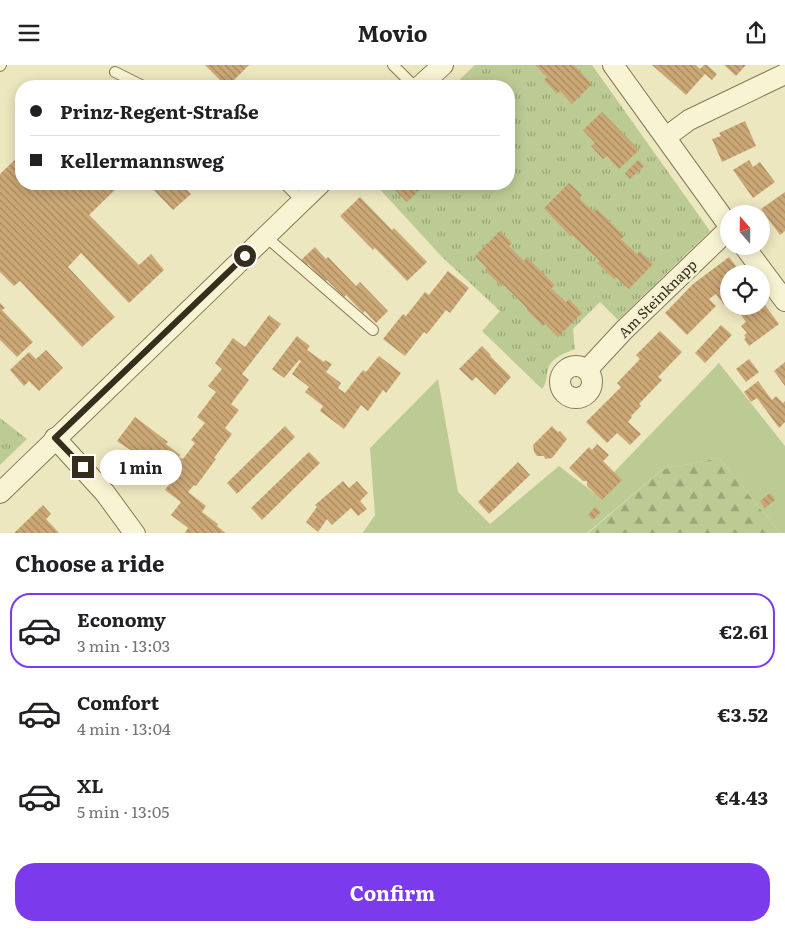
<!DOCTYPE html>
<meta charset="utf-8">
<style>
:root{--surface:#fff;--page:#f6f6f6;--text:#202124;--muted:#757577;--line:#e0e0e0;--accent:#7c3aed}
body{margin:0;font-family:Literata,serif;background:var(--page);color:var(--text);height:100vh;display:flex;flex-direction:column;font-size:19px;white-space:nowrap}
*{box-sizing:border-box;margin:0}
p{font-size:16px;color:var(--muted)}
.icon{flex:none;width:28px;height:28px;fill:none;stroke:currentColor;stroke-width:2;stroke-linecap:round;stroke-linejoin:round}
.map{position:relative;height:468px;overflow:hidden}
.details{display:flex;flex-direction:column;background:var(--surface);flex:1}
.details>*{flex:none}
.guide{position:absolute;left:15px;top:15px;width:500px;height:110px;border-radius:20px;box-shadow:0 2px 12px #0003;display:grid;align-content:center;height:110px;padding:0 15px;background:var(--surface)}
.needle{width:32px;rotate:340deg}
.fabs{position:absolute;left:720px;top:140px;display:grid;gap:10px}
.fabs a{display:grid;place-items:center;width:50px;height:50px;border-radius:50%;background:var(--surface);box-shadow:0 2px 12px #0003;font-size:25px}
.end{position:absolute;width:22px;height:22px;margin:-11px;border:6px solid #362d1d;background:#fff;box-shadow:0 0 0 2px #fff}
.from{border-radius:50%}
.bubble{position:absolute;height:35px;border-radius:18px;background:var(--surface);box-shadow:0 2px 12px #0003;font-size:16px;font-weight:700;line-height:35px;text-align:center}
.guide b{display:flex;align-items:center;gap:18px;height:48px;font-size:19px}
.guide b+b{border-top:1px solid var(--line)}
.guide i{width:12px;height:12px;background:var(--text)}
ul{padding:0;list-style:none}
li{display:flex;align-items:center;gap:15px;height:75px;margin:0 10px 8px;padding:0 5px;border:2px solid transparent;border-radius:20px}
li div{flex:1}
li b{display:block;font-size:19px}
li em{font-style:normal;font-weight:700}
li.on{border-color:var(--accent)}
li>.icon{width:45px;height:45px;stroke-width:1.5}
h2{padding:0 15px;font-size:22px;line-height:60px}
.button{display:flex;gap:10px;margin-top:auto;padding:10px 15px}
.button a{flex:1;height:58px;border-radius:20px;background:var(--accent);color:#fff;font-size:20px;font-weight:700;line-height:58px;text-align:center}
header{display:flex;justify-content:space-between;align-items:center;height:65px;padding:0 15px;background:var(--surface);font-size:22px;font-weight:700}
.map>svg:first-child{display:block}
</style>
<header><svg class="icon" aria-label="menu" viewBox="0 0 24 24"><path d="M4 6h16M4 12h16M4 18h16"/></svg>Movio<svg class="icon" aria-label="share" viewBox="0 0 24 24"><path d="M12 15V3M7 8l5-5 5 5M5 13v7h14v-7"/></svg></header>
<div class="map">
<svg width="785" height="469" viewBox="0 0 785 469">
<defs>
<pattern id="grass-tufts" width="24" height="20" patternUnits="userSpaceOnUse" patternTransform="scale(1.25)"><rect width="24" height="20" fill="#bccb94"/><path d="M3 7l-1-3M5 7V3M7 7l1-3M15 17l-1-3M17 17v-4M19 17l1-3" fill="none" stroke="#9aa578"/></pattern>
<pattern id="forest-firs" width="22" height="20" patternUnits="userSpaceOnUse" patternTransform="scale(1.25)"><rect width="22" height="20" fill="#bccb94"/><path d="M5 1l3.5 6h-7zM16 11l3.5 6h-7z" fill="#9aa578"/></pattern>
<pattern id="building-back-hatch" width="6" height="6" patternUnits="userSpaceOnUse" patternTransform="scale(1.25)"><rect width="6" height="6" fill="#cca876"/><path d="M-1 5l2 2M0 0l6 6M5-1l2 2" fill="none" stroke="#a68960"/></pattern>
</defs>
<rect width="100%" height="100%" fill="#ede7c0"/>
<g fill="url(#grass-tufts)">
<path d="M475 0H592L710 166 618 255 600 237 573 264 575 284C565 288 551 293 548 304 546 312 547 318 542 324L482 266 500 246 442 192 375 119H509V21H453Z"/>
<path d="M0 353 27 374 0 400Z"/>
</g>
<path fill="url(#forest-firs)" d="M719 393 780 468 587 469 663 404Z"/>
<path fill="#bccb94" d="M719 298 785 381V468H780L719 393 663 404 587 468 362 469 375 450 370 383 438 314 458 427 490 459 559 401 594 428Z"/>
<g fill="url(#building-back-hatch)">
<path d="M205 0H249L228 21H226Z"/>
<path d="M535 0H574L592 19 572 39 560 26 557 29 544 15 547 12Z"/>
<path d="M652 0H696L700 4 704 0H707L717 9 712 15 705 9 686 30Z"/>
<path d="M724 0H746L736 11Z"/>
<path d="M602 47 639 85 619 104 607 91 603 94 591 81 595 78 583 65Z"/>
<path d="M745 56 756 81 722 97 712 74 721 71 719 68Z"/>
<path d="M21 89V119H121L89 150 139 200 151 189 164 205 129 238 81 188 68 202 115 252 82 282 20 216 14 221 0 207V109Z"/>
<path d="M638 95 644 101 630 114 625 108Z"/>
<path d="M749 95 753 102 760 97 775 117 753 133 733 105Z"/>
<path d="M569 118 582 130 579 133 594 147 597 144 624 171 621 174 637 189 640 186 653 199 629 224 616 212 614 214 597 198 600 196 572 170 571 172 544 143Z"/>
<path d="M148 119H181L191 129 173 145Z"/>
<path d="M389 119H426L407 137Z"/>
<path d="M785 127V166L780 170 761 144Z"/>
<path d="M360 132 392 165 394 163 427 197 407 216 375 183 373 185 340 151Z"/>
<path d="M500 166 512 178 509 181 524 196 527 192 555 220 551 223 566 237 569 234 582 248 558 272 545 259 543 261 527 245 528 244 503 219 501 221 485 205 487 203 475 191Z"/>
<path d="M315 182 326 194 328 192 356 221 360 217 388 246 376 258 365 246 363 248 346 230 344 232 327 215 325 217 308 199 307 201 301 195Z"/>
<path d="M729 192 742 209H729V236L724 240 716 229 709 234 716 241 687 270 665 248 693 219Z"/>
<path d="M448 206 469 223 450 248 446 245 427 269 424 267 405 291 383 274 403 249 406 251 425 227 429 230Z"/>
<path d="M761 235 779 259 749 281 744 274 746 273 744 270 747 268 741 261 746 257 741 250 748 245 745 241H761Z"/>
<path d="M0 238 5 243 2 245 33 277 17 292 0 275Z"/>
<path d="M269 250 281 259 242 309 249 315 231 339 239 345 225 363 232 369 214 393 216 394 196 421 194 420 188 427 206 441 202 447 218 459 217 461 227 469H184L188 463 171 450 181 437 165 425 171 417 150 401 151 399 117 376 135 352 168 377 166 379 180 390 179 392 183 394 195 378 191 375 205 358 197 352 216 327 208 321 222 304 215 298 233 273 245 282Z"/>
<path d="M721 260 732 270 705 298 695 288Z"/>
<path d="M660 266 682 287 658 312 662 315 639 339 641 341 631 351 632 352 628 357 641 369 630 380 617 368 607 378 586 357 621 322 617 318 640 294 636 290Z"/>
<path d="M297 271 310 281 307 285 324 297 325 295 332 299 326 307 341 318 338 323 345 328 363 305 366 307 379 291 401 308 386 328 383 325 368 346 361 340 344 364 320 346 323 341 305 327 309 322 292 309 301 296 299 295 284 313 272 304Z"/>
<path d="M482 281 491 290 490 291 511 312 495 330 476 312 472 316 459 304Z"/>
<path d="M46 285 63 303 39 326 29 316 24 321 10 305 29 287 36 294Z"/>
<path d="M749 294 759 307 746 317 736 304Z"/>
<path d="M785 297V321L774 306Z"/>
<path d="M758 316 772 335 776 331 783 338 785 336V357L779 363 757 333 751 337 744 327Z"/>
<path d="M285 361 295 372 237 429 227 418Z"/>
<path d="M552 361 558 367 560 366 567 374 552 393 545 394 544 391H537L534 387 533 380Z"/>
<path d="M597 379 609 390 603 396 622 415 602 435 587 421V416H583L569 403 589 382 592 385Z"/>
<path d="M309 387 320 398 262 455 251 443Z"/>
<path d="M518 397 530 410 489 449 478 437Z"/>
<path d="M343 416 349 423 357 416 362 422 368 428 360 436 367 444 358 451 351 443 332 460 327 454 318 467 306 457 317 442 315 440Z"/>
<path d="M770 428 775 435 765 443 760 436Z"/>
<path d="M43 440 51 449 46 454 60 469H13Z"/>
<path d="M595 442 601 447 593 455 588 450Z"/>
</g>
<g fill="none" stroke-linecap="round" stroke-linejoin="round">
<g stroke="#867858" stroke-width="12">
<g id="service">
<path d="M393 0 414 21"/>
<path d="M0 1 1 0"/>
<path d="M115 7 143 21"/>
<path d="M285 119 302 136"/>
<path d="M265 171 373 265"/>
</g>
</g>
<g stroke="#867858" stroke-width="22">
<g id="minor">
<path d="M613 0 729 161"/>
<path d="M420 21 443 0"/>
<path d="M666 72 689 55 785 9"/>
<path d="M744 181 785 236"/>
<circle cx="576" cy="317" r="16"/>
<path d="M587 305 624 265 729 164"/>
<path d="M55 373 105 428 135 469"/>
<path d="M0 428 320 119"/>
</g>
</g>
<use href="#service" stroke="#f8f4d3" stroke-width="10"/>
<use href="#minor" stroke="#f8f4d3" stroke-width="20"/>
</g>
<g fill="none" stroke-linecap="round" stroke-linejoin="round">
<path stroke="#362d1d" stroke-width="6" d="M83 402 55 373 245 191"/>
</g>
<g text-anchor="middle" dominant-baseline="central" stroke-width="5" stroke-linejoin="round" paint-order="stroke">
<g font-size="14" fill="#362d1d" stroke="#f5f0d0">
<text transform="translate(657 233) rotate(-45)">Am Steinknapp</text>
</g>
</g>
</svg>
<div class="fabs">
<a><svg class="needle" viewBox="-14 -14 28 28"><path d="M0-13l5 13h-10z" fill="#e53935"/><path d="M0 13l5-13h-10z" fill="#757577"/></svg></a>
<a><svg class="icon" aria-label="locate" viewBox="0 0 24 24"><circle cx="12" cy="12" r="6"/><path d="M12 2v4M12 18v4M2 12h4M18 12h4"/></svg></a>
</div>
<i class="end from" style="left:245px;top:191px"></i>
<i class="end" style="left:83px;top:402px"></i>
<div class="bubble" style="left:100px;top:385px;width:82px">1 min</div>
<div class="guide">
<b><i class="from"></i>Prinz-Regent-Straße</b>
<b><i></i>Kellermannsweg</b>
</div>
</div>
<section class="details">
<h2>Choose a ride</h2>
<ul>
<li class="on"><svg class="icon" aria-label="car" viewBox="0 0 24 24"><path d="M5 17H2v-5l4-1 3-4h7l3 4 3 1v5h-3M9 17h6M6 11h13"/><circle cx="7" cy="17" r="2"/><circle cx="17" cy="17" r="2"/></svg><div><b>Economy</b><p>3 min · 13:03</p></div><em>€2.61</em></li>
<li><svg class="icon" aria-label="car" viewBox="0 0 24 24"><path d="M5 17H2v-5l4-1 3-4h7l3 4 3 1v5h-3M9 17h6M6 11h13"/><circle cx="7" cy="17" r="2"/><circle cx="17" cy="17" r="2"/></svg><div><b>Comfort</b><p>4 min · 13:04</p></div><em>€3.52</em></li>
<li><svg class="icon" aria-label="car" viewBox="0 0 24 24"><path d="M5 17H2v-5l4-1 3-4h7l3 4 3 1v5h-3M9 17h6M6 11h13"/><circle cx="7" cy="17" r="2"/><circle cx="17" cy="17" r="2"/></svg><div><b>XL</b><p>5 min · 13:05</p></div><em>€4.43</em></li>
</ul>
<div class="button"><a>Confirm</a></div>
</section>
